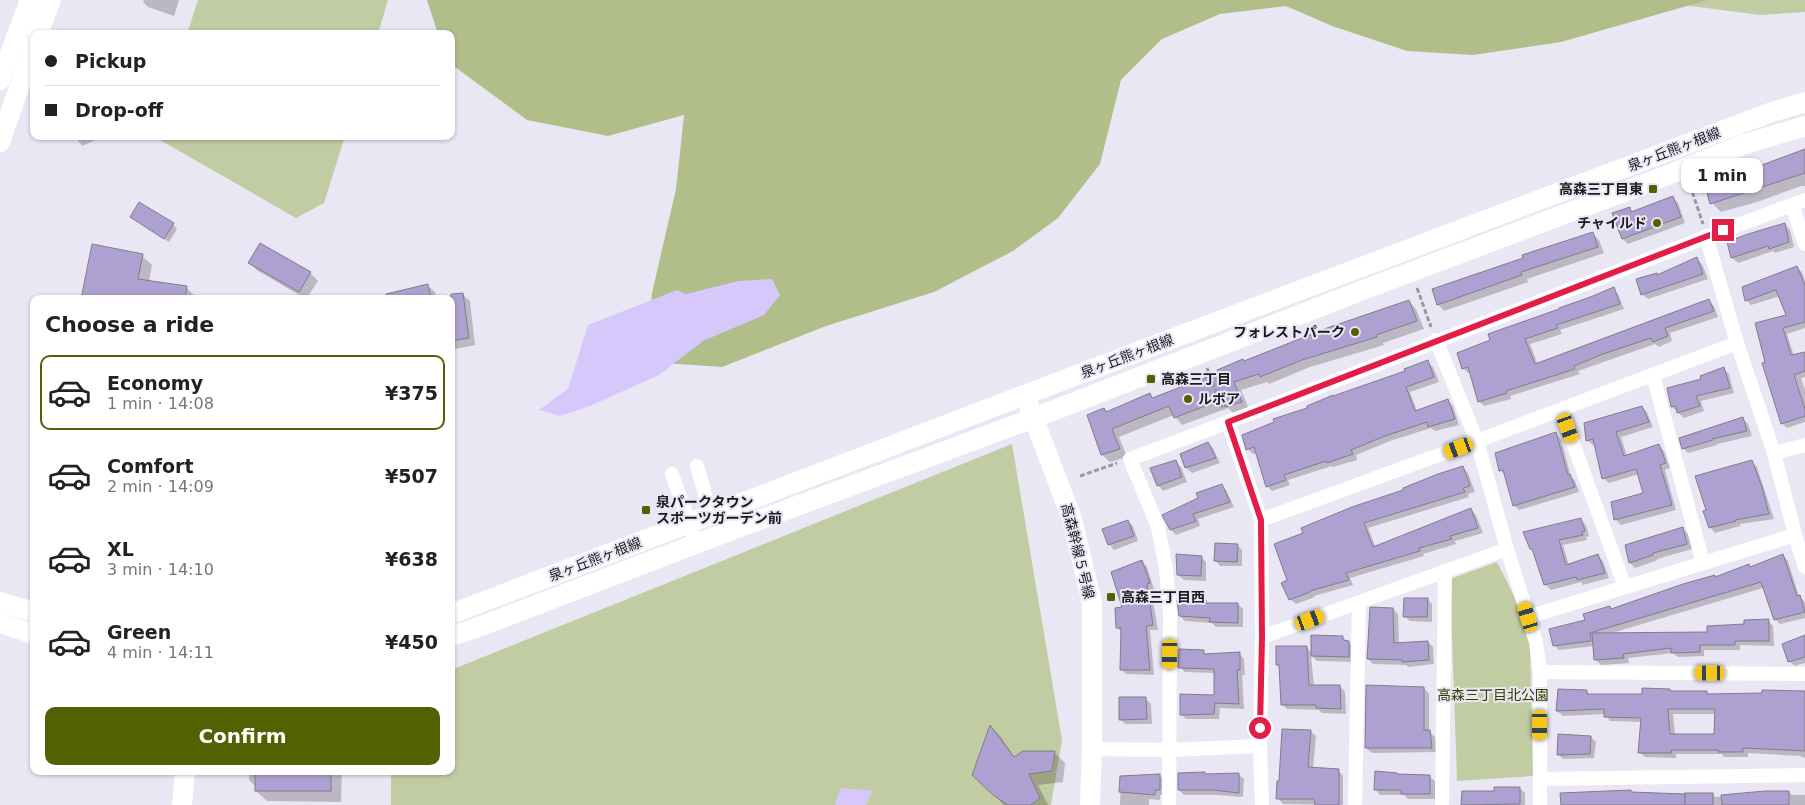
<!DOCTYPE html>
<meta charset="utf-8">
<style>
:root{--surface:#fff;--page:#f6f6f6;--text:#222;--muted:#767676;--line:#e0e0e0;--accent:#536103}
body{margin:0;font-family:"DejaVu Sans","Noto Sans JP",sans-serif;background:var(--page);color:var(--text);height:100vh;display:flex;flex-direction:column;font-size:19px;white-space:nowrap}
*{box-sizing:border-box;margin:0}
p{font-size:16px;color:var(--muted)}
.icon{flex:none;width:28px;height:28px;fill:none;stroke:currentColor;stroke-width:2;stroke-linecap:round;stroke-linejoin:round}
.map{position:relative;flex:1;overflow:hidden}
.details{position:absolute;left:30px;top:295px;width:425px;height:480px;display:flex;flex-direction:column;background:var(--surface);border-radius:10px;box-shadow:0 1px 4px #0004}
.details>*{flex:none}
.banner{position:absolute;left:30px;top:30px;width:425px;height:110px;border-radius:10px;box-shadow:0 1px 4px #0004;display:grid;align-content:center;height:110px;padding:0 15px;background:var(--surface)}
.end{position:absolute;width:22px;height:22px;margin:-11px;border:6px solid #e11d48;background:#fff;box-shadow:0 0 0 2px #fff}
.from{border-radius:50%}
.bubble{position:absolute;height:35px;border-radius:10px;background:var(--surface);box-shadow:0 1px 4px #0004;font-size:16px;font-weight:800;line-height:35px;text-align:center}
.car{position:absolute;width:15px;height:30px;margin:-15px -8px;border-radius:6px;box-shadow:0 0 4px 1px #0007;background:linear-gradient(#f5c518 24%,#345 0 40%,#f5c518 0 76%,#345 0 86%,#f5c518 0)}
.banner b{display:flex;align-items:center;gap:18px;height:48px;font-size:19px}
.banner b+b{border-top:1px solid var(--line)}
.banner i{width:12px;height:12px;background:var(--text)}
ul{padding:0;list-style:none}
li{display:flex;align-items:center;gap:15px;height:75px;margin:0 10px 8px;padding:0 5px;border:2px solid transparent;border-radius:10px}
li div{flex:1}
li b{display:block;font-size:19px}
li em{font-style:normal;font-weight:800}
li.active{border-color:var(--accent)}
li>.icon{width:45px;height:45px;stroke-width:1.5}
h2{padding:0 15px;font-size:22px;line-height:60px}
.action{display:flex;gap:10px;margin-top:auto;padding:10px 15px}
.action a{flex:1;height:58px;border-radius:10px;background:var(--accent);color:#fff;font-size:20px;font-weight:800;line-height:58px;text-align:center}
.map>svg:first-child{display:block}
</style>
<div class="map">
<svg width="1805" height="805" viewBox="0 0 1805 805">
<rect width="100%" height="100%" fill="#eae7f5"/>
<g fill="#c2cca3">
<path d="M198 0H388L378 34H187Z"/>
<path d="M1645 0H1805V12L1760 15Z"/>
<path d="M153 136H345L324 203 296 218Z"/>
<path d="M1012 444 1062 740 1051 805H391V771H451V670Z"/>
<path d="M1497 562 1517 602 1530 644 1533 776 1457 781 1450 579Z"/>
</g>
<path fill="#b2be8a" d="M427 0H1708L1561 42 1473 55 1407 51 1332 26 1286 6 1220 14 1162 39 1121 80 1100 164 1058 218 1013 251 934 292 826 326 722 367 664 363 647 343 652 293 676 189 684 115 608 136 527 120 451 64V34H438Z"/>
<g fill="#d6c8fb">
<path d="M772 279 780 295 764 315 703 341 659 375 590 406 560 416 539 410 568 389 588 325 677 290 686 294 738 281Z"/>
<path d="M840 788 873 791 866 805H835Z"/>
</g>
<g fill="#0003" fill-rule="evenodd">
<path d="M144 0H179L174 16 148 7 143 2Z"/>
<path d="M75 136H94L95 140 82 146Z"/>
<path d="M1805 150V186H1801L1757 202 1721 212 1712 203Z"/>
<path d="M1673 198 1678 203 1685 223 1628 244 1623 239 1614 214 1629 208 1633 212Z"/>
<path d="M131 217 173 224 177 229 169 242Z"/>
<path d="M1785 225 1790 230 1794 247 1775 253 1773 251 1738 263 1732 258 1728 242Z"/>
<path d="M1592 233 1599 240 1604 253 1527 279 1528 282 1444 311 1438 304 1525 259Z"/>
<path d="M142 256 152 265 149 282 186 287 196 297V299H82Z"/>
<path d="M1697 259 1702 264 1708 279 1648 299 1642 294 1656 274 1658 276Z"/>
<path d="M250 263 310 273 318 281 306 299 258 271Z"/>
<path d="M1796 267 1802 272 1805 281V328L1787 334 1794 356 1805 353V377L1801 378 1805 390V422L1787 428 1782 423 1767 363 1787 316 1780 296 1751 305 1746 300Z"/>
<path d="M427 285 435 292 436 298 462 294 470 301 475 345 451 350V299H402Z"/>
<path d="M1613 289 1618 294 1624 309 1560 330 1562 334 1530 344 1538 365 1708 301 1714 306 1718 317 1670 333 1672 341 1659 347 1655 344 1578 371 1580 374 1510 396 1511 399 1484 406 1479 401 1471 372 1468 373 1463 368Z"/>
<path d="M1409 301 1416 309 1424 329 1383 343 1384 345 1310 367 1269 384 1267 382 1241 390 1249 409 1234 414 1228 408 1182 425 1174 415 1119 437 1127 457 1110 462 1102 455 1104 410 1107 413 1149 395 1154 399 1220 374 1245 362Z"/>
<path d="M1428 362 1433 367 1439 382 1410 392 1417 411 1447 400 1453 406 1459 425 1435 431 1431 428 1390 441 1356 455 1357 460 1333 467 1332 466 1288 480 1290 485 1272 491 1267 486 1257 453 1253 454 1248 449 1309 409Z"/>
<path d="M1724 369 1729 374 1734 393 1701 401 1704 411 1684 418 1672 407 1703 380Z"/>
<path d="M1642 407 1647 412 1653 427 1621 437 1627 456 1659 446 1664 451 1670 468 1665 470 1676 510 1621 525 1616 520 1612 503 1645 494 1639 474 1609 483 1603 478 1595 444 1593 445 1587 440Z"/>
<path d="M1743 419 1748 424 1752 436 1717 444V445L1688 453 1683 448Z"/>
<path d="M1556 434 1561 439 1571 477 1575 481 1579 492 1519 510 1514 505 1506 475 1500 470Z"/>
<path d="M1207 443 1213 448 1220 463 1192 473 1186 468 1181 455Z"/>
<path d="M1176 462 1181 467 1187 482 1163 491 1158 485Z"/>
<path d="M1752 462 1757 467 1774 519 1740 524V526L1715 533 1710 527Z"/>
<path d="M1463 468 1468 473 1475 492 1468 494 1469 497 1368 528 1376 548 1471 510 1476 515 1483 533 1455 541 1456 544 1423 554 1424 556 1350 578 1353 585 1314 596 1315 597 1296 604 1290 599 1289 581 1405 490Z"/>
<path d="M1221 485 1226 490 1234 507 1198 519 1200 526 1176 535 1171 530 1199 499Z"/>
<path d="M1580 519 1586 525 1589 536 1586 537 1587 540 1563 545 1569 565 1598 556 1603 561 1609 578 1583 585 1581 582 1551 590 1545 584 1534 551 1531 549Z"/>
<path d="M1128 521 1133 526 1138 541 1114 550 1109 544Z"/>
<path d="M1683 529 1688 534 1692 549 1657 559 1658 560 1635 568 1630 563Z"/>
<path d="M1237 545 1242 550V566H1220L1215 560Z"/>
<path d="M1783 555 1788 561 1799 596 1805 602V618L1780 624 1775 619 1766 590 1763 588 1612 633H1709L1768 621 1773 626 1774 646 1740 645V650H1704V656L1678 657 1673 653 1628 658 1629 663 1601 665 1596 660 1594 646 1559 650 1554 645 1586 621 1610 607 1612 610 1716 578 1749 566 1751 568Z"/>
<path d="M1201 557 1206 562V581L1184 580 1178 575Z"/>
<path d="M1142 561 1147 567 1154 589H1151L1158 630H1150L1154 675 1126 674 1121 669 1122 632 1117 628Z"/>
<path d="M1427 599 1432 604V622L1410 621 1404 616Z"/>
<path d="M1206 602 1208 604H1238L1243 609V627H1216L1212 623 1185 621 1180 616Z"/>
<path d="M1393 609 1398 614 1399 644 1428 642 1433 647 1434 664 1408 667 1406 665 1373 664 1368 659Z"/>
<path d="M1805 636V663L1795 666 1789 661Z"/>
<path d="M1342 637 1354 647V662L1317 661 1311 655 1314 686H1340L1345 692 1346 714 1322 713 1319 710 1287 709 1282 704 1280 667 1277 664 1306 647 1312 653Z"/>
<path d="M1203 652 1206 655 1239 653 1244 659 1245 675H1242L1244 709 1220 708 1219 719H1186L1181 714 1215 696V673L1185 672 1180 667Z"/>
<path d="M1424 688 1429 694V732L1435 737 1436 752 1372 753 1366 748Z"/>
<path d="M1670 690 1672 692H1706L1710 695 1805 699V758L1800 756 1748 753V757H1724L1722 754H1676V758L1645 757 1639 752 1642 722 1610 721 1605 714 1563 716 1557 711 1587 692 1590 695H1643ZM1673 714H1716L1715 735H1675Z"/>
<path d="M1145 698 1151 704 1152 724H1125L1120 719Z"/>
<path d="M991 727 1001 737 1015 758 1054 752 1065 763 1063 782 1038 785 1048 805H1004L973 775Z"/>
<path d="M1310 731 1316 736 1313 769 1338 770 1343 776V805L1283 804 1278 798Z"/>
<path d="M1591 737 1596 742 1594 758 1563 759 1558 754Z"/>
<path d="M249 771H342L341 802 267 801 256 791V787L249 780Z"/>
<path d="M1238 774 1244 779 1243 797 1218 795H1184L1179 790 1206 776Z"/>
<path d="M1160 776 1165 781V795H1160V800L1149 799V805H1120L1121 777Z"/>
<path d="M1398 776H1429L1435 781V799H1408L1404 795H1380L1375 789Z"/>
<path d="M1519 788 1525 793V805H1462L1463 792H1495Z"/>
<path d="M1630 791 1632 793 1686 796 1713 794 1715 797 1789 792 1792 795H1805V805H1562Z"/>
</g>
<g fill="#aea0d1" stroke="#807d8a" fill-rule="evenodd">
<path d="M1805 149V173L1710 204 1705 186Z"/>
<path d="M1673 196 1681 217 1622 239 1612 213 1630 207 1631 212Z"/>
<path d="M139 202 174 223 164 239 130 217Z"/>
<path d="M1785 223 1789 242 1769 249 1768 246 1731 258 1727 242 1748 234Z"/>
<path d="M1593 232 1598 247 1521 272 1522 275 1437 305 1432 289 1523 258 1522 255Z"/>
<path d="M260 243 311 272 299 292 248 263Z"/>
<path d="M92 244 143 254 138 279 187 286 185 299H81Z"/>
<path d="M1697 257 1703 274 1641 295 1636 279 1657 273V275Z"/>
<path d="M1797 266 1805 285V322L1783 328 1791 355 1805 352V371L1794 375 1805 409V416L1781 424 1762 363 1765 362 1755 323 1786 315 1776 290 1745 301 1742 287Z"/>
<path d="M428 284 431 299H387L386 294Z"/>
<path d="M1614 287 1620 304 1556 325 1558 328 1525 339 1535 364 1709 299 1714 311 1665 328 1668 336 1653 342 1651 338 1603 354 1574 366 1575 369 1506 391 1507 393 1478 402 1468 367 1462 369 1457 353 1490 340 1488 334 1559 309V308L1593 296Z"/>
<path d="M463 293 469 338 451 341V294Z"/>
<path d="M1409 300 1417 321 1376 335 1377 337 1302 360 1260 377 1259 374 1234 382 1242 402 1225 407 1223 399 1174 418 1169 406 1112 429 1120 449 1101 455 1087 415 1104 408 1106 412 1150 393 1152 398 1218 373 1217 370 1243 359 1244 361 1327 328Z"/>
<path d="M1428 360 1434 377 1406 387 1415 411 1448 399 1455 419 1428 427 1427 422 1385 436 1351 450 1353 454 1327 463 1326 461 1284 475 1286 480 1266 487 1254 447 1246 450 1242 435 1274 422 1273 419 1307 408V406L1333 395V396L1405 371 1404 369Z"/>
<path d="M1724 367 1730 388 1696 396 1700 406 1677 413 1676 406 1671 407 1667 388 1701 379 1700 376Z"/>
<path d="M1642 406 1649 422 1616 432 1624 456 1659 444 1666 463 1660 465 1672 505 1614 520 1611 502 1643 493 1636 469 1602 479 1593 439 1586 441 1584 423Z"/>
<path d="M1743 417 1747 431 1712 439 1713 440 1682 449 1679 438Z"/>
<path d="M1556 432 1568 475 1570 474 1575 487 1513 506 1503 470 1499 471 1495 453Z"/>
<path d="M1208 442 1216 458 1185 468 1180 454Z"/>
<path d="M1176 460 1182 477 1157 486 1150 468Z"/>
<path d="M1752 460 1762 487 1769 514 1735 520 1736 521 1709 528 1703 511 1706 510 1695 476Z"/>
<path d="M1463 466 1470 486 1463 488 1465 492 1364 523 1373 547 1471 508 1478 528 1450 536 1452 539 1419 548 1420 551 1346 573 1349 580 1310 591V592L1289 600 1281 583 1287 580 1274 544 1303 533 1301 528 1352 507 1403 490V488L1438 474Z"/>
<path d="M1222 484 1230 502 1193 514 1196 521 1170 530 1162 515 1198 498 1196 493Z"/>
<path d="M1581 518 1585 531 1582 532 1583 535 1559 540 1566 565 1598 554 1605 573 1577 580 1576 577 1544 585 1532 549H1530L1523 532Z"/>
<path d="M1128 520 1134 536 1108 545 1102 529Z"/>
<path d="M1683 527 1687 544 1653 553V555L1629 563 1625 545Z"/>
<path d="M1215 543 1238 544 1237 562 1214 561Z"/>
<path d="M1176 554 1202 556 1201 576 1177 575Z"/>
<path d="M1783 554 1797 596 1800 595 1805 612 1774 620 1761 582 1590 633 1591 641 1553 646 1549 629 1585 620 1583 614 1610 606 1611 609 1683 584 1715 575V577L1749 564 1750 567Z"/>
<path d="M1142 560 1150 583 1147 584 1153 625 1146 626 1150 670H1120L1121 628H1116L1115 608 1122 607 1111 572Z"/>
<path d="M1404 598H1428L1427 617H1403Z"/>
<path d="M1177 600H1206V603H1238V623L1209 622 1210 618 1179 616Z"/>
<path d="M1370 607 1393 608 1394 643 1428 641 1429 660 1402 662V660L1367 659Z"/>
<path d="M1769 619V641H1735V645H1700V652L1671 653V648L1623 654 1624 658 1594 660 1592 633 1707 632V626L1744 624V620Z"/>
<path d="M1311 635 1343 636V640L1349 641V657L1311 656Z"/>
<path d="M1805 635V657L1788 662 1782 644Z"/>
<path d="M1276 646H1307L1309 685H1340L1341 709 1316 708V705H1281L1279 665H1276Z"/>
<path d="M1179 649 1204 650V654L1240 652V670H1237L1239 704 1215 703 1214 714 1180 715V694L1214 695V669L1178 668Z"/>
<path d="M1366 685 1424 687V730H1430L1432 748H1365Z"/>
<path d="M1642 688 1670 689V691H1707V694L1762 693V690L1805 691V751L1743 748V752H1718V750H1671L1672 753H1638L1641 718 1604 717V709L1556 711 1558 689 1587 690V694H1642ZM1668 709H1715L1714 734H1670Z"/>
<path d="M1119 697H1146L1147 719 1119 720Z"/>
<path d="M990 725 1014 757 1023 751H1055L1052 771 1029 774 1040 798 1031 805H1008L993 795 972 775Z"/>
<path d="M1282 729 1311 730 1308 767 1339 769V805H1315L1314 799H1276L1277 781H1279Z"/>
<path d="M1558 734 1591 736 1590 754 1557 755Z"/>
<rect x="255" y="771" width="76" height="20"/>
<path d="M1375 771 1397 773V774L1430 775V794H1401V790H1374Z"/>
<path d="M1205 772V774L1239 773V793L1212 790H1178V773Z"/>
<path d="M1160 774V790H1155V795L1119 792 1120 776Z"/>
<path d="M1494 787H1520V804L1461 805 1462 791H1494Z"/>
<path d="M1631 790V792L1685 794V805H1561L1560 793Z"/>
<path d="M1765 791H1789V805H1722L1721 795Z"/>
<rect x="1685" y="793" width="28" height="12"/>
</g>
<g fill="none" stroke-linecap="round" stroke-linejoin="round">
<g stroke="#9997a1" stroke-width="3" stroke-dasharray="5 2.5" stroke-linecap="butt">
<path d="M1690 185 1703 224"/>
<path d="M1417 288 1431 327"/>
<path d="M1207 368 1223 409"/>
<path d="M1080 476 1117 463"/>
</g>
<g stroke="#fff" stroke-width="14">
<path d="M1792 205 1805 244"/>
<path d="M1706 236 1737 343 1774 453 1795 535 1805 567"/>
<path d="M1436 340 1477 441 1507 549 1536 642 1540 672V805"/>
<path d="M1653 375 1703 563"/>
<path d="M1561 410 1625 587"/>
<path d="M1228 422 1261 520 1262 637 1260 746 1262 805"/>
<path d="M1774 453 1805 445"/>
<path d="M697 466 711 515"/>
<path d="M672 474 697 545"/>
<path d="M1261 520 1477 441 1737 343"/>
<path d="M1528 617 1795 535"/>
<path d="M1262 637 1507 549"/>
<path d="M1540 672 1805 674"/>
<path d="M1092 749 1169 750 1260 746"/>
<path d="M1540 779 1805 775"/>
<path d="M1169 805 1170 615 1166 569 1158 527 1130 459C1356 375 1579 284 1805 200"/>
<path d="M1355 805 1359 602"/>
<path d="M1442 805 1445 571"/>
</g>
<g stroke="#fff" stroke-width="20">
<path d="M38 34 51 0"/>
<path d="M0 80 30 0"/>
<path d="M0 142 34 45"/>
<path d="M1029 406 1072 519 1092 603V749L1090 805"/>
<path d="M0 602 34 612"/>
<path d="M451 614 1166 341 1769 113 1805 102"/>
<path d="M0 623 34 634"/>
<path d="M451 636 476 628 748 524 1034 418 1363 290 1658 179 1745 144 1805 126"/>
<path d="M182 805 185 771"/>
</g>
</g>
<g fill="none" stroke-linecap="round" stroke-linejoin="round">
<path stroke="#e11d48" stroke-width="6" d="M1260 728 1262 637 1261 520 1228 422 1723 230"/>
</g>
<g fill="#536103" stroke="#eae7f5" stroke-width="2">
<rect x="1648" y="184" width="10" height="10" rx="2.5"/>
<circle cx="1657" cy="223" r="5"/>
<circle cx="1355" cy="332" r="5"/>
<rect x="1146" y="374" width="10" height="10" rx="2.5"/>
<circle cx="1188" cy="399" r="5"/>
<rect x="641" y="505" width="10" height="10" rx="2.5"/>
<rect x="1106" y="592" width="10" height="10" rx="2.5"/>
</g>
<g text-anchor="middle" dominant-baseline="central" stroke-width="4" stroke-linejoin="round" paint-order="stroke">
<g font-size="14" fill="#1b1a1f" stroke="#eae7f5">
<text transform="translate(1674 149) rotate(-21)">泉ヶ丘熊ヶ根線</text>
<text transform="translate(1127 356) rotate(-21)">泉ヶ丘熊ヶ根線</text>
<text transform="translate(1078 551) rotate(76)">高森幹線５号線</text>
<text transform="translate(595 559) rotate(-21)">泉ヶ丘熊ヶ根線</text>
</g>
<g font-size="14" font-weight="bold" fill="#1b1a1f" stroke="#eae7f5" text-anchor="start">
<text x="1643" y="189" text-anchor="end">高森三丁目東</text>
<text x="1647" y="223" text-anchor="end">チャイルド</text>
<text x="1345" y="332" text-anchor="end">フォレストパーク</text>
<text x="1161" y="379">高森三丁目</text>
<text x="1198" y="399">ルボア</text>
<text x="656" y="502">泉パークタウン<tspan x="656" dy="16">スポーツガーデン前</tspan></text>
<text x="1121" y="597">高森三丁目西</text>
</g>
<g font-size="14" fill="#343e00" stroke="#eae7f5">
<text x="1493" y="695">高森三丁目北公園</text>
</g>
</g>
</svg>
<i class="end from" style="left:1260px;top:728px"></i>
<i class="end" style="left:1723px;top:230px"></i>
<div class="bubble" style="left:1681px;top:158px;width:82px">1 min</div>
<i class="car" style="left:1568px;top:428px;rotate:160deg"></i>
<i class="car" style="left:1459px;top:448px;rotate:250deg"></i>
<i class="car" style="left:1528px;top:617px;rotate:343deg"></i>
<i class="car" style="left:1310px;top:620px;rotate:70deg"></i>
<i class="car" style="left:1170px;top:654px;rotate:181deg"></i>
<i class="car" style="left:1710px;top:673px;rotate:270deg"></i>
<i class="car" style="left:1540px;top:725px;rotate:180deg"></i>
<div class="banner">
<b><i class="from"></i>Pickup</b>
<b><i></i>Drop-off</b>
</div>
<section class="details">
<h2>Choose a ride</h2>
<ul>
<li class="active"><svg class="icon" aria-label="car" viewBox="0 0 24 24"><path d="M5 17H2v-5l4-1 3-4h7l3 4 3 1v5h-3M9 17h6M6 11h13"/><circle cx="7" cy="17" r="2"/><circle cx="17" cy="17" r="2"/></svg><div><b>Economy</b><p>1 min · 14:08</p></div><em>¥375</em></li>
<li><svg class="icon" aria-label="car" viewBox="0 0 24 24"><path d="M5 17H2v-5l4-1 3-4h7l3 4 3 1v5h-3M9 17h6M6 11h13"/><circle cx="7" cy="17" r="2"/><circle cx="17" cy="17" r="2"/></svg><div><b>Comfort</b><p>2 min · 14:09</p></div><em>¥507</em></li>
<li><svg class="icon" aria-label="car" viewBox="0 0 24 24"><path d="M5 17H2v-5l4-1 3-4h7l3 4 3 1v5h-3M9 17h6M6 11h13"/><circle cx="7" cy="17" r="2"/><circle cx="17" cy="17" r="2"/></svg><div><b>XL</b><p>3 min · 14:10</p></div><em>¥638</em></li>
<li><svg class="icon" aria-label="car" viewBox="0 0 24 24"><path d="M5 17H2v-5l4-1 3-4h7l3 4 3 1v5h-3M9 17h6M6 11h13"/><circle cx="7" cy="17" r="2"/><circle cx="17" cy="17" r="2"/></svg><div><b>Green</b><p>4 min · 14:11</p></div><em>¥450</em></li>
</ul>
<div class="action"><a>Confirm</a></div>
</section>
</div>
